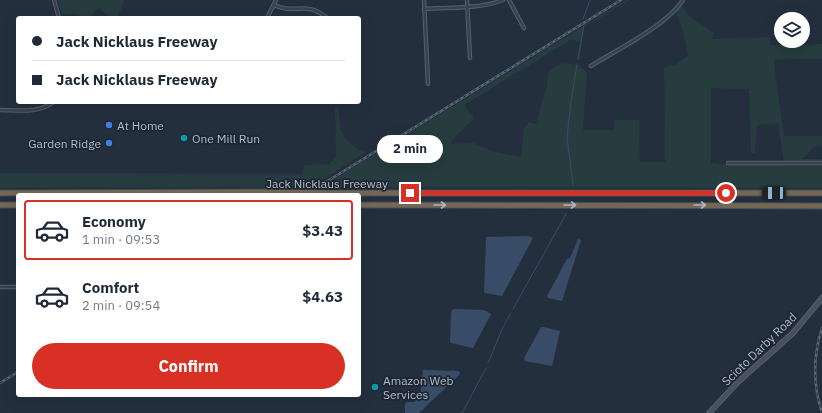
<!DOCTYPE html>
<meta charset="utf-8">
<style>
:root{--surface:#fff;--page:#f6f6f7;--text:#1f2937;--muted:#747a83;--line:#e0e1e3;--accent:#d93025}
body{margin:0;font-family:"IBM Plex Sans",sans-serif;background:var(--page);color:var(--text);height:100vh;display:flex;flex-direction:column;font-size:15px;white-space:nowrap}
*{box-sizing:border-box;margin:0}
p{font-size:13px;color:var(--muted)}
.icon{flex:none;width:22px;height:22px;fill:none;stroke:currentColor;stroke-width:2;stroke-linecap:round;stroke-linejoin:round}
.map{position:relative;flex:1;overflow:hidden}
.drawer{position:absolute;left:16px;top:193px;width:345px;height:204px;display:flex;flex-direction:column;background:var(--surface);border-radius:4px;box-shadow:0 4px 16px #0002}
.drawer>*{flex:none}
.top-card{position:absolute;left:16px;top:16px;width:345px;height:88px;border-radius:4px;box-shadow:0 4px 16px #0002;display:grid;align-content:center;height:88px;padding:0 16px;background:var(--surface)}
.fabs{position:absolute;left:774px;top:12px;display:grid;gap:8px}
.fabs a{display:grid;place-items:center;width:36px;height:36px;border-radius:50%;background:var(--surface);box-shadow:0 4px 16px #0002;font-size:20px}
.end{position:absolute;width:18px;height:18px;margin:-9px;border:5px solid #d93025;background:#fff;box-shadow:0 0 0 2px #fff}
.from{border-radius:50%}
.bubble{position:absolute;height:28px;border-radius:14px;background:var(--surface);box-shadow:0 4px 16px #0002;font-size:13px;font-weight:700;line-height:28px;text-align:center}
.car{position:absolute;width:12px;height:24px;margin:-12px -6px;border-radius:5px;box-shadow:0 0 3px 1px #0007;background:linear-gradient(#222 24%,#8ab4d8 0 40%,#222 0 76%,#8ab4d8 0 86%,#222 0)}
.top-card b{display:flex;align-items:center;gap:14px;height:38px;font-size:15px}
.top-card b+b{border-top:1px solid var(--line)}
.top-card i{width:10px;height:10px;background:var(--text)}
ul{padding:7px 0 0;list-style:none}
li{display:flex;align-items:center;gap:12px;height:60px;margin:0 8px 6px;padding:0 8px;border:2px solid transparent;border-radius:4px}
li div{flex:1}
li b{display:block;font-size:15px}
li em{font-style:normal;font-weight:700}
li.selected{border-color:var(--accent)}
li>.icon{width:36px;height:36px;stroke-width:1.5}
.cta{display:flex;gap:8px;margin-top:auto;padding:8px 16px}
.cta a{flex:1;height:46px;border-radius:24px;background:var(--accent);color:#fff;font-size:16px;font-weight:700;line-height:46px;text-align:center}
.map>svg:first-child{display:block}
</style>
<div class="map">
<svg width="822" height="413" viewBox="0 0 822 413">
<rect width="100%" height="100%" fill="#242f3e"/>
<g fill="#263c3f">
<path d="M58 0H125L117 18H111L98 8 89 18C80 18 83 16 76 14 71 13 67 15 62 14Z"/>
<path d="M626 0H630L584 27 579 60 577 59 580 42 572 39 464 105 474 118 451 141V144L474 143 494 152 521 157 524 128 529 122 536 124 547 85 548 74 553 68 564 63 578 65 587 72 583 130H615L614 120H639L640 162H665L664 67 677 64 688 55 683 31 676 12 682 5 688 15 714 33 712 39 770 37V45L822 44V59L774 60 776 80 784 136H822V146L813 147 810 152 802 159H822V162H784L778 123 757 125 755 153H751L749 89 711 88V163L718 164H822V188L322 187Z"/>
<path d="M335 107 339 108C340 125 338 130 350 143 355 148 359 151 366 152L311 187 0 188V173L303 174 304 165 329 164 336 157Z"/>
</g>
<g fill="#394c67">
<path d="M529 236 533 238 502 296 485 293 484 291 486 237Z"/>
<path d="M578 239 581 240 562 301 548 298 547 296 567 259 570 258Z"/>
<path d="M454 309 484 310 491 314 473 348 451 343 450 341 451 314 452 310Z"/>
<path d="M541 327H543L560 331 552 366 525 361 524 358Z"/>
<path d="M423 370 459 371 460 374 419 413H405V404L406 402H414L420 398Z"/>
</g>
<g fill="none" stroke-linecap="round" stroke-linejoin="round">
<g stroke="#394c67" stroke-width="1">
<path d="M583 19 590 0"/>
<path d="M578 59 584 25"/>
<path d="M573 185 567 137 571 101 577 65"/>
<path d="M513 309 566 214"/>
<path d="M488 363 503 327 511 313"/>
<path d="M462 413 486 368"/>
</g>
<g stroke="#565f6c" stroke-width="4.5">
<g id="street">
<path d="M54 0 59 18"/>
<path d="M424 0 428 84"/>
<path d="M467 0 470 58"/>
<path d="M509 0 524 28"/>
<path d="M274 5C294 15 307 0 327 18"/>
<path d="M424 9C448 7 481 9 503 0"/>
<path d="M267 18 276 0"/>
<path d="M591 66C618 49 666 26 683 0"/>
<path d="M0 110C17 110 39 114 53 102"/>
<path d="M728 163H822"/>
<path d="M0 287H18"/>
</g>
</g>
<g stroke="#565f6c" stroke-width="6">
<path id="secondary" d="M709 413 738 382 793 333 822 298"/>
</g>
<g stroke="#434c59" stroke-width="7">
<g id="highway">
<path d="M0 193 285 192"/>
<path d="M328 193H822"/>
<path d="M0 205H18"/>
<path d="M359 205 822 206"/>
</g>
</g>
<use href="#street" stroke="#38414e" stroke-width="2.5"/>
<use href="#secondary" stroke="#465061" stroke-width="4"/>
<use href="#highway" stroke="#746855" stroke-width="5"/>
<g stroke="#5a6575" stroke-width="2.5">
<g id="rail">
<path d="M305 195 621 0"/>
<path d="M0 383 18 372"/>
<path d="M822 413C813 385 813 356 822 328"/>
</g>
</g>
<use href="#rail" stroke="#1d2633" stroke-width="1" stroke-dasharray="3" stroke-linecap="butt"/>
<g stroke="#434c59" stroke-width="7" stroke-linecap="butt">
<path id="highway-bridge" d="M285 192 328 193"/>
</g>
<use href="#highway-bridge" stroke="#746855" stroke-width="5"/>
</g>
<defs><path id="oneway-shaft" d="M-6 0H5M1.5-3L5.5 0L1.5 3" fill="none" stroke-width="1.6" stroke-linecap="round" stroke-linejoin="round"/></defs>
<g stroke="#aeb4bd">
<use href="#oneway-shaft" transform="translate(440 205)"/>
<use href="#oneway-shaft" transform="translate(570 205)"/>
<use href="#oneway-shaft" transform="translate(700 205)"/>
</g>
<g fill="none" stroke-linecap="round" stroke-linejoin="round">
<path stroke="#d93025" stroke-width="5" d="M410 193H726"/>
</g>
<g fill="#3f7fe0" stroke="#1d2633" stroke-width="1.5">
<circle cx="109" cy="125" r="4"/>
<circle cx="109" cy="143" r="4"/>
</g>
<g fill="#0f9aa8" stroke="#1d2633" stroke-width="1.5">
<circle cx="184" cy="138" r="4"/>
<circle cx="375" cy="387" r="4"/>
</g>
<g text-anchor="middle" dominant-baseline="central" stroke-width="3.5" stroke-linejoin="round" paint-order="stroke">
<g font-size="12" fill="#b4bcc9" stroke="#1d2633" text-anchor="start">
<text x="117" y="125">At Home</text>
<text x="192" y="138">One Mill Run</text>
<text x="101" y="143" text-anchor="end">Garden Ridge</text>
<text x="383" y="380">Amazon Web<tspan x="383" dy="14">Services</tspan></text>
</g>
<g font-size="12" fill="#b4bcc9" stroke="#1d2633">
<text x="327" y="183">Jack Nicklaus Freeway</text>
<text transform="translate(759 349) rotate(-44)">Scioto Darby Road</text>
</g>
</g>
</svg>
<div class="fabs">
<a><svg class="icon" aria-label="layers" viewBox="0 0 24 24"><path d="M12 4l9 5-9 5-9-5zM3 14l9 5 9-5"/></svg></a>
</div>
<i class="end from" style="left:726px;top:193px"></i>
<i class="end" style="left:410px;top:193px"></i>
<div class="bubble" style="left:377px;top:135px;width:66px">2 min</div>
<i class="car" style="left:774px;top:193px;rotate:270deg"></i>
<div class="top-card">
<b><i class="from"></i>Jack Nicklaus Freeway</b>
<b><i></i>Jack Nicklaus Freeway</b>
</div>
<section class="drawer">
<ul>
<li class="selected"><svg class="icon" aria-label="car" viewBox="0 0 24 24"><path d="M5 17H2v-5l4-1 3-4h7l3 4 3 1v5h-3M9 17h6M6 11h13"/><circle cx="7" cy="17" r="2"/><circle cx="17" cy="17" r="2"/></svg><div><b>Economy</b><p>1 min · 09:53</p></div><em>$3.43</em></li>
<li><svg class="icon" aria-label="car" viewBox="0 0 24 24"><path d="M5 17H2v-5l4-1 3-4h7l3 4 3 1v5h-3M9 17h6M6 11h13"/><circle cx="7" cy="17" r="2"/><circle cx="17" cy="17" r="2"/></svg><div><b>Comfort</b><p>2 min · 09:54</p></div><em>$4.63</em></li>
</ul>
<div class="cta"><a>Confirm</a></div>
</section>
</div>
